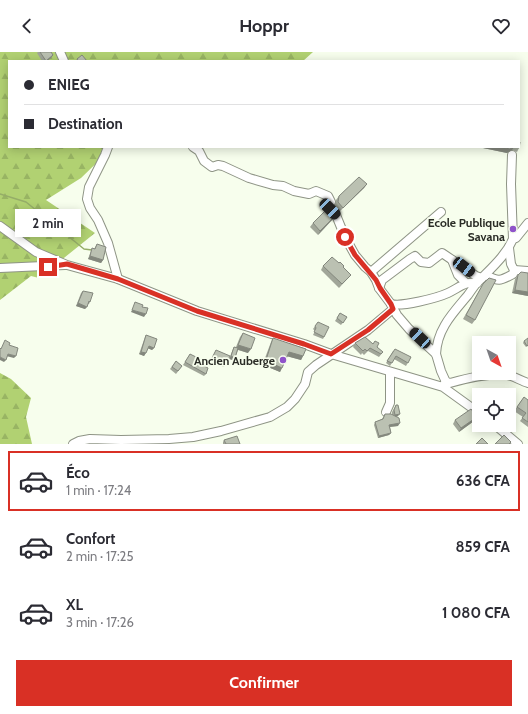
<!DOCTYPE html>
<html lang="fr">
<meta charset="utf-8">
<style>
:root{--surface:#fff;--page:#f2f2f3;--text:#2b2b33;--muted:#7c7c81;--line:#e1e1e2;--accent:#d93025}
body{margin:0;font-family:Cabin,sans-serif;background:var(--page);color:var(--text);height:100vh;display:flex;flex-direction:column;font-size:15px;white-space:nowrap}
*{box-sizing:border-box;margin:0}
p{font-size:13px;color:var(--muted)}
.icon{flex:none;width:22px;height:22px;fill:none;stroke:currentColor;stroke-width:2;stroke-linecap:round;stroke-linejoin:round}
.map{position:relative;height:392px;overflow:hidden}
.details{display:flex;flex-direction:column;background:var(--surface);flex:1}
.details>*{flex:none}
.banner{position:absolute;left:8px;top:8px;width:512px;height:88px;border-radius:0px;box-shadow:0 2px 10px #0003;display:grid;align-content:center;height:88px;padding:0 16px;background:var(--surface)}
.needle{width:26px;rotate:140deg}
.controls{position:absolute;left:472px;top:284px;display:grid;gap:8px}
.controls a{display:grid;place-items:center;width:44px;height:44px;border-radius:0px;background:var(--surface);box-shadow:0 2px 10px #0003;font-size:20px}
.end{position:absolute;width:18px;height:18px;margin:-9px;border:5px solid #d93025;background:#fff;box-shadow:0 0 0 2px #fff}
.from{border-radius:50%}
.bubble{position:absolute;height:28px;border-radius:0px;background:var(--surface);box-shadow:0 2px 10px #0003;font-size:13px;font-weight:800;line-height:28px;text-align:center}
.car{position:absolute;width:12px;height:24px;margin:-12px -6px;border-radius:5px;box-shadow:0 0 3px 1px #0007;background:linear-gradient(#222 24%,#8ab4d8 0 40%,#222 0 76%,#8ab4d8 0 86%,#222 0)}
.banner b{display:flex;align-items:center;gap:14px;height:38px;font-size:15px}
.banner b+b{border-top:1px solid var(--line)}
.banner i{width:10px;height:10px;background:var(--text)}
ul{padding:7px 0 0;list-style:none}
li{display:flex;align-items:center;gap:12px;height:60px;margin:0 8px 6px;padding:0 8px;border:2px solid transparent;border-radius:0px}
li div{flex:1}
li b{display:block;font-size:15px}
li em{font-style:normal;font-weight:800}
li.selected{border-color:var(--accent)}
li>.icon{width:36px;height:36px;stroke-width:1.5}
.button{display:flex;gap:8px;margin-top:auto;padding:8px 16px}
.button a{flex:1;height:46px;border-radius:0px;background:var(--accent);color:#fff;font-size:16px;font-weight:800;line-height:46px;text-align:center}
header{display:flex;justify-content:space-between;align-items:center;height:52px;padding:0 16px;background:var(--surface);font-size:18px;font-weight:800}
.map>svg:first-child{display:block}
</style>
<header><svg class="icon" aria-label="back" viewBox="0 0 24 24"><path d="M15 5l-7 7 7 7"/></svg>Hoppr<svg class="icon" aria-label="heart" viewBox="0 0 24 24"><path d="M12 20l-8-8c-3-5 5-10 8-4 3-6 11-1 8 4z"/></svg></header>
<div class="map">
<svg width="528" height="392" viewBox="0 0 528 392">
<defs>
<pattern id="forest-firs" width="22" height="20" patternUnits="userSpaceOnUse"><rect width="22" height="20" fill="#b1d172"/><path d="M5 1l3.5 6h-7zM16 11l3.5 6h-7z" fill="#98b463"/></pattern>
</defs>
<rect width="100%" height="100%" fill="#f7feed"/>
<g fill="url(#forest-firs)">
<path d="M0 0H313L303 9H9V95H113L81 126 46 148 95 181 39 226 31 224 0 248Z"/>
<path d="M0 321 11 327 31 346 26 365 32 392H0Z"/>
</g>
<g fill="none" stroke-linecap="round" stroke-linejoin="round">
<path stroke="#95ad68" stroke-width="1.5" d="M0 142 26 150 84 197 92 198"/>
<g stroke="#8e9485" stroke-width="10">
<g id="minor">
<path d="M60 0 64 9"/>
<path d="M108 95 105 103 89 135 87 147 90 156 98 168 108 191 118 227"/>
<path d="M193 95 199 99 204 109 212 115 218 113 223 114 249 126 273 133 283 134 294 139 309 142 316 139 328 144 331 150 328 154 336 163 345 185 355 203 365 215 371 220 376 228 379 236 391 252 397 263 409 277 436 302 441 319 446 330"/>
<path d="M512 103 511 132 513 187"/>
<path d="M0 174 36 200 67 213 118 227 197 259 304 292 331 302 443 335 479 361"/>
<path d="M452 208 458 223 466 231"/>
<path d="M0 216 65 213"/>
<path d="M514 218 528 219"/>
<path d="M371 220 441 160"/>
<path d="M486 223C499 230 500 229 513 222L514 218 511 212 509 196"/>
<path d="M379 236 382 228 410 207 415 204 421 210 429 211 442 201 476 224 482 226"/>
<path d="M391 252C402 255 437 246 448 241 459 236 465 229 477 231"/>
<path d="M436 302C437 277 453 261 468 243 471 239 474 234 477 231 490 217 505 205 513 187L516 186 528 171"/>
<path d="M443 334 446 330 450 331C468 326 488 321 507 323 514 324 521 329 528 331"/>
<path d="M386 360 390 351V320"/>
<path d="M495 373 518 392"/>
<path d="M73 392 79 389 90 387 121 388 169 387 193 385 221 379 270 365 287 355 295 347 305 332 308 320 316 313 368 278 393 257"/>
</g>
</g>
<use href="#minor" stroke="#fff" stroke-width="8"/>
</g>
<g fill="#a1a699">
<path d="M38 0H51L53 3 51 6 47 9H42L37 1Z"/>
<path d="M484 95H519V96L517 100 512 98 507 101 483 96Z"/>
<path d="M367 132 364 136 340 159 335 154 336 148 339 144Z"/>
<path d="M335 164 332 168 318 183 310 175 313 171Z"/>
<path d="M97 192 103 208 101 211 88 207 91 199 92 196 94 197Z"/>
<path d="M323 214 343 216 351 223 339 236 321 218Z"/>
<path d="M528 221V244L512 241 515 227 518 223Z"/>
<path d="M483 232 475 268 472 272 463 267Z"/>
<path d="M83 239 90 250 89 252H88L85 257 76 254 81 241Z"/>
<path d="M340 261 347 265 341 273 335 269Z"/>
<path d="M318 270 324 285 323 287 313 283 315 279 313 277Z"/>
<path d="M243 281 248 301 238 298 235 306 233 308 229 307 233 297 234 295H236L240 285Z"/>
<path d="M146 283 154 296 152 298 148 296 144 304 139 302 145 285Z"/>
<path d="M273 286 303 304 301 308 287 304 280 320 268 315 267 316 262 314 271 290Z"/>
<path d="M528 287V294L526 295 523 291 524 289Z"/>
<path d="M375 289 377 295 383 300 379 305 368 299 364 303 362 301 361 303 353 295 355 291 373 292Z"/>
<path d="M216 298 225 313 224 315 210 309Z"/>
<path d="M393 299 411 305 406 314 394 307 390 314 386 311Z"/>
<path d="M190 302 206 322 204 324 183 313Z"/>
<path d="M176 309 182 314 176 322 170 317Z"/>
<path d="M524 345 528 348V375L520 369 523 365 514 359Z"/>
<path d="M396 353 398 364 396 365 398 374 390 375 391 381 389 383 378 386 374 373 375 370 382 367 385 362 392 363V360Z"/>
<path d="M477 365 474 369 459 380 453 372 455 368Z"/>
<path d="M224 388 240 392H223V390Z"/>
</g>
<g fill="#83877d">
<path d="M53 3 51 6 47 9H46Z"/>
<path d="M484 95H514L512 98 507 101 483 96Z"/>
<path d="M367 132 364 136 340 159Z"/>
<path d="M335 164 332 168 318 183 320 179Z"/>
<path d="M90 204 103 208 101 211 88 207Z"/>
<path d="M515 238 528 240V244L512 241Z"/>
<path d="M78 251 87 255 85 257 76 254Z"/>
<path d="M132 258 146 262 144 265 131 260Z"/>
<path d="M238 293 251 297 248 301 236 297Z"/>
<path d="M149 294 154 296 152 298 147 296Z"/>
<path d="M141 300 146 301 144 304 139 302Z"/>
<path d="M289 300 303 304 301 308 286 304Z"/>
<path d="M8 302 16 304 14 306 6 304Z"/>
<path d="M231 304 235 306 233 308 229 307Z"/>
<path d="M0 305 6 308 4 310 0 308Z"/>
<path d="M265 311H271L282 316 280 320 268 315 267 316 262 314Z"/>
<path d="M400 362 398 364 393 366 395 363Z"/>
<path d="M477 365 474 369 459 380 461 376Z"/>
<path d="M400 371 398 374 388 375 389 373Z"/>
<path d="M391 381 389 383 378 386 379 384Z"/>
</g>
<g fill="#bbc1b2" stroke="#83877d">
<path d="M40 0H51L53 3 46 9Z"/>
<path d="M82 3 87 9H78L77 7Z"/>
<path d="M519 90H520L519 96 517 95H519Z"/>
<path d="M500 95H513L510 97Z"/>
<path d="M359 125 367 132 343 156 338 150 339 144Z"/>
<path d="M328 156 335 164 320 179 313 171Z"/>
<path d="M97 192 106 195 103 208 90 204 92 196 95 197Z"/>
<path d="M332 205 339 211 340 210 344 214 343 215 351 223 342 232 323 214Z"/>
<path d="M521 220 528 221V240L515 238 518 223Z"/>
<path d="M489 226 496 228 475 268 466 263 483 232Z"/>
<path d="M83 239 93 241 90 250 89 249 87 255 78 251Z"/>
<path d="M135 250 143 253 142 255 148 256 146 262 132 258Z"/>
<path d="M340 261 347 265 343 271 337 266Z"/>
<path d="M318 270 329 275 324 285 314 280 316 276 315 274Z"/>
<path d="M243 281 255 286 251 297 238 293Z"/>
<path d="M146 283 157 287 154 296 149 294 146 301 141 300Z"/>
<path d="M365 285 373 292 375 289 379 291 377 295 383 300 381 302 370 296 367 299 365 297 363 299 355 291Z"/>
<path d="M273 286 306 297 303 304 289 300 282 316 271 311 270 313 265 311Z"/>
<path d="M528 286V293L527 294 524 289Z"/>
<path d="M5 288 10 291 9 293 18 296 16 304 8 302 6 308 0 305V296L1 297Z"/>
<path d="M234 295 238 296 235 306 231 304Z"/>
<path d="M395 297 411 305 408 311 396 304 392 311 387 309Z"/>
<path d="M216 298 230 304 225 313 212 306Z"/>
<path d="M190 302 198 306 196 310 208 316 206 322 185 310Z"/>
<path d="M176 309 182 314 178 319 172 315Z"/>
<path d="M524 345 528 348V370L522 366 526 361 517 355Z"/>
<path d="M396 353H398L400 362 395 363 394 358Z"/>
<path d="M471 357 477 365 461 376 455 368Z"/>
<path d="M385 362H391L399 366 400 371 389 373 391 381 379 384 375 370 383 367Z"/>
<path d="M504 383 511 390 509 392H495Z"/>
<path d="M237 384 240 392H226L224 388Z"/>
<path d="M482 386 488 392H476Z"/>
</g>
<g fill="none" stroke-linecap="round" stroke-linejoin="round">
<path stroke="#d93025" stroke-width="5" d="M48 215 67 212 118 227 197 259 304 292 331 302 368 278 393 257 391 252 380 236 376 228 355 203 345 185"/>
</g>
<g fill="#8f53ca" stroke="#f7feed" stroke-width="1.5">
<circle cx="513" cy="177" r="4"/>
<circle cx="283" cy="308" r="4"/>
</g>
<g text-anchor="middle" dominant-baseline="central" stroke-width="3.5" stroke-linejoin="round" paint-order="stroke">
<g font-size="12" font-weight="bold" fill="#2a2c26" stroke="#f7feed" text-anchor="end">
<text x="505" y="170">Ecole Publique<tspan x="505" dy="14">Savana</tspan></text>
<text x="275" y="308">Ancien Auberge</text>
</g>
</g>
</svg>
<div class="controls">
<a><svg class="needle" viewBox="-14 -14 28 28"><path d="M0-13l5 13h-10z" fill="#e53935"/><path d="M0 13l5-13h-10z" fill="#7c7c81"/></svg></a>
<a><svg class="icon" aria-label="locate" viewBox="0 0 24 24"><circle cx="12" cy="12" r="6"/><path d="M12 2v4M12 18v4M2 12h4M18 12h4"/></svg></a>
</div>
<i class="end from" style="left:345px;top:185px"></i>
<i class="end" style="left:48px;top:215px"></i>
<div class="bubble" style="left:15px;top:157px;width:66px">2 min</div>
<i class="car" style="left:330px;top:157px;rotate:135deg"></i>
<i class="car" style="left:464px;top:215px;rotate:127deg"></i>
<i class="car" style="left:420px;top:286px;rotate:313deg"></i>
<div class="banner">
<b><i class="from"></i>ENIEG</b>
<b><i></i>Destination</b>
</div>
</div>
<section class="details">
<ul>
<li class="selected"><svg class="icon" aria-label="car" viewBox="0 0 24 24"><path d="M5 17H2v-5l4-1 3-4h7l3 4 3 1v5h-3M9 17h6M6 11h13"/><circle cx="7" cy="17" r="2"/><circle cx="17" cy="17" r="2"/></svg><div><b>Éco</b><p>1 min · 17:24</p></div><em>636 CFA</em></li>
<li><svg class="icon" aria-label="car" viewBox="0 0 24 24"><path d="M5 17H2v-5l4-1 3-4h7l3 4 3 1v5h-3M9 17h6M6 11h13"/><circle cx="7" cy="17" r="2"/><circle cx="17" cy="17" r="2"/></svg><div><b>Confort</b><p>2 min · 17:25</p></div><em>859 CFA</em></li>
<li><svg class="icon" aria-label="car" viewBox="0 0 24 24"><path d="M5 17H2v-5l4-1 3-4h7l3 4 3 1v5h-3M9 17h6M6 11h13"/><circle cx="7" cy="17" r="2"/><circle cx="17" cy="17" r="2"/></svg><div><b>XL</b><p>3 min · 17:26</p></div><em>1 080 CFA</em></li>
</ul>
<div class="button"><a>Confirmer</a></div>
</section>
